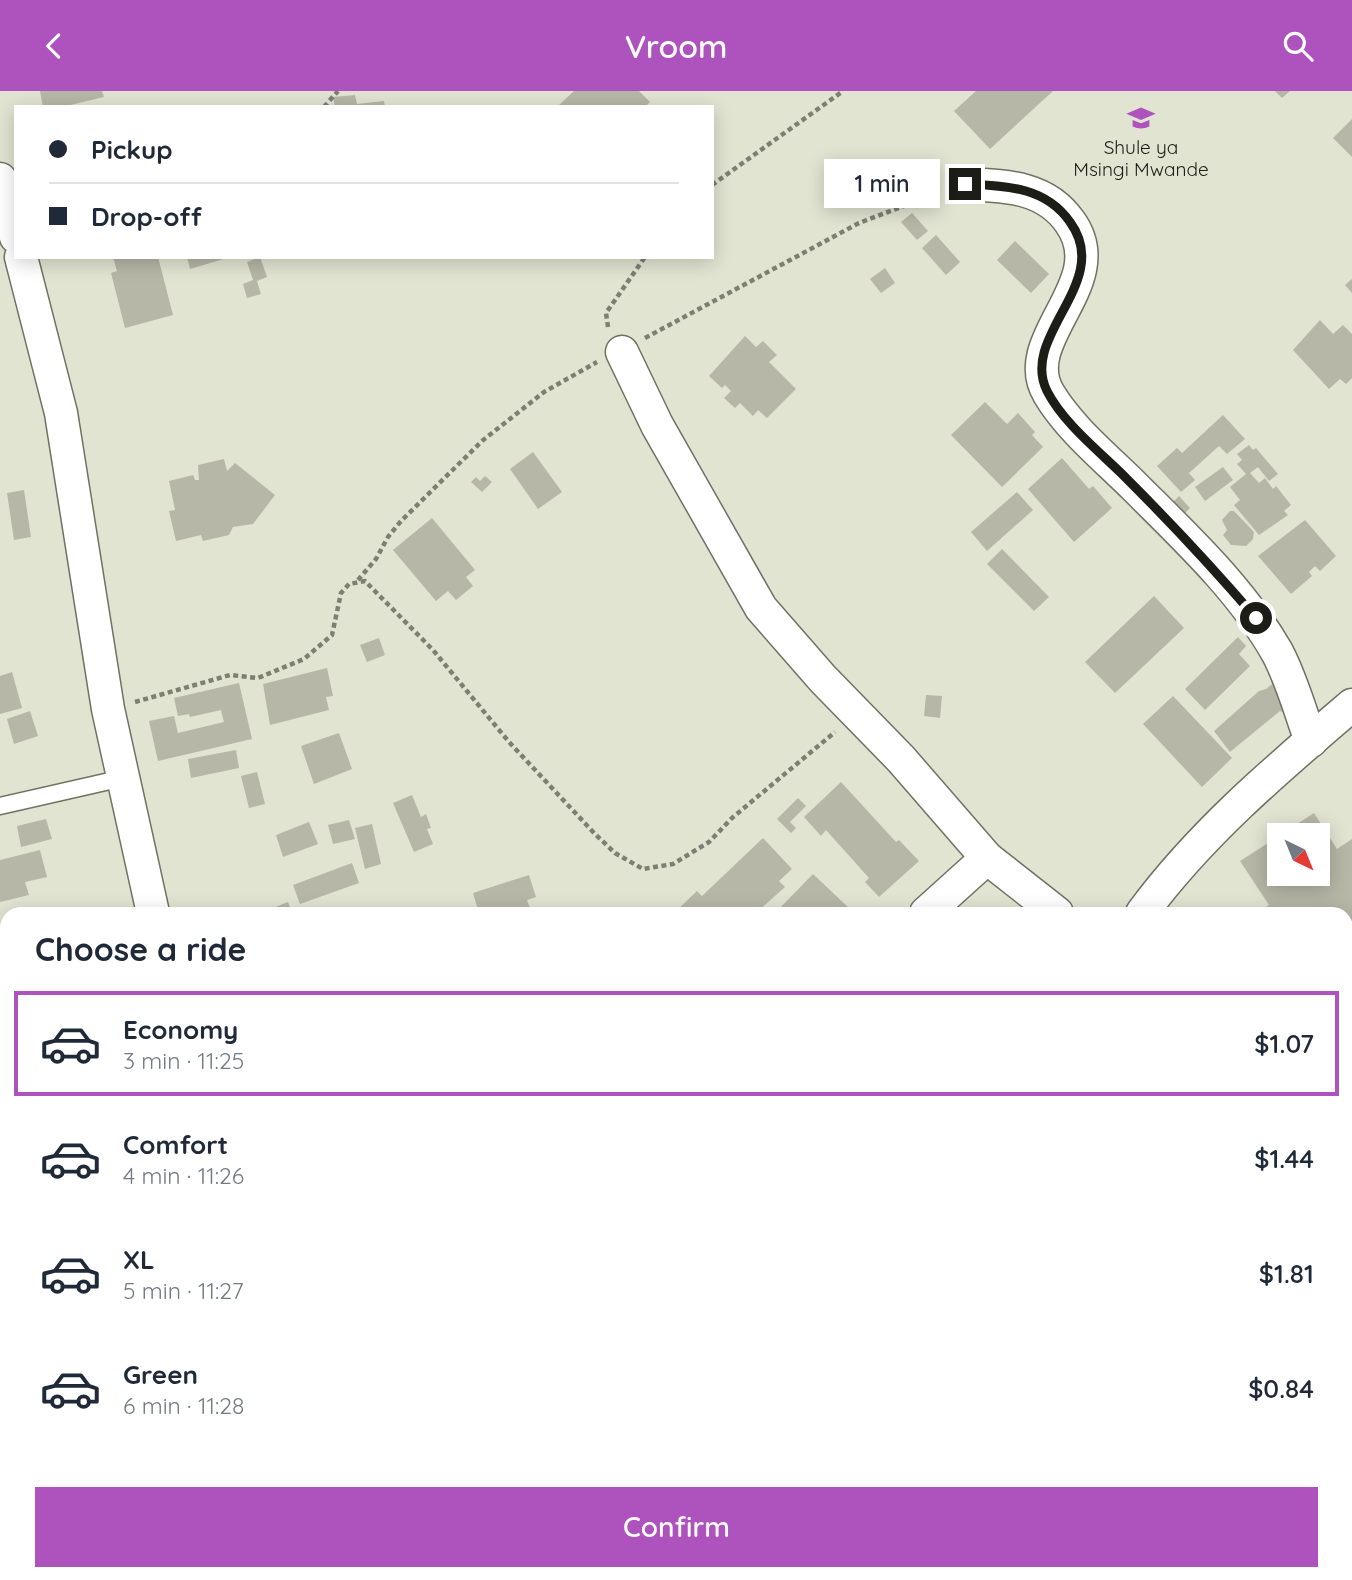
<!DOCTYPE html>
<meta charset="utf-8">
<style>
:root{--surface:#fff;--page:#f2f2f3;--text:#1f2937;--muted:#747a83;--line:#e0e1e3;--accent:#ae53be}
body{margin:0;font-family:Quicksand,sans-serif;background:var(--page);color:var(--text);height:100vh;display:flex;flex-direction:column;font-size:26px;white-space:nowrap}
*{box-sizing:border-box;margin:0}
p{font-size:23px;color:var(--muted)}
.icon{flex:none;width:38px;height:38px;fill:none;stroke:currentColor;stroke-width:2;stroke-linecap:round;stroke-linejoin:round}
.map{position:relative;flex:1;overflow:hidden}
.sheet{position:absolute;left:0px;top:816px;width:1353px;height:674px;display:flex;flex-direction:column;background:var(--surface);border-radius:21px 21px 0 0;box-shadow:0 4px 18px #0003}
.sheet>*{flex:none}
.guide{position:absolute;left:14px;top:14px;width:700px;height:154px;border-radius:0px;box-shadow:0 4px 18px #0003;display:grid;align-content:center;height:154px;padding:0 35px;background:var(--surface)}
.needle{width:46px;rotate:137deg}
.tools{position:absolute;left:1267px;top:732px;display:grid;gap:14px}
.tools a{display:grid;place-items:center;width:63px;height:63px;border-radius:0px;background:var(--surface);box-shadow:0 4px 18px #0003;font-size:35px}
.end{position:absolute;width:32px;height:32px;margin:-16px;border:9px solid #1d1d17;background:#fff;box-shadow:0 0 0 4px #fff}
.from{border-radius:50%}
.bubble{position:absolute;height:49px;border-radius:0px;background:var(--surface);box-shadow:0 4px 18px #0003;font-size:23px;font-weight:600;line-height:49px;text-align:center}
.guide b{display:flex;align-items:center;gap:24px;height:66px;font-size:26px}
.guide b+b{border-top:2px solid var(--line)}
.guide i{width:18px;height:18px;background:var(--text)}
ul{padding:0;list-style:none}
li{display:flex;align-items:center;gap:21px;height:105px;margin:0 14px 10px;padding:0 21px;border:4px solid transparent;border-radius:0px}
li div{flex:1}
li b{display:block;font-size:26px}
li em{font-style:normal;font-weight:600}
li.active{border-color:var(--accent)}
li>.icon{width:63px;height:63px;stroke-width:1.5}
h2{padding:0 35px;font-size:32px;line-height:84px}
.button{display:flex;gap:14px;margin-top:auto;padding:14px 35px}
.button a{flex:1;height:80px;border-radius:0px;background:var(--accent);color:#fff;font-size:28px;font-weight:600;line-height:80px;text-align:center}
header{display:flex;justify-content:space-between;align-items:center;height:91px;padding:0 35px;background:var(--accent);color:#fff;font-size:32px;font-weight:600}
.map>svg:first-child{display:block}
</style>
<header><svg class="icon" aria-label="back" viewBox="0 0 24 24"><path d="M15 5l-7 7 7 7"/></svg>Vroom<svg class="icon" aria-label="search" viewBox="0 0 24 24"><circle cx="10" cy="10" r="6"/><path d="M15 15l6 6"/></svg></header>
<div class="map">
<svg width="1352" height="1489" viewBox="0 0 1352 1489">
<rect width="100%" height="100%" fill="#e2e4d2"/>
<path fill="#d5d8c0" d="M1352 993V1042L1346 1035V999Z"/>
<g fill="#b6b7a6">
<path d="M40 0H102L104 6 62 16H43Z"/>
<path d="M574 0H639L650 11 645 16H557Z"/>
<path d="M976 0H1053L990 58 954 20Z"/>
<path d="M1275 0H1290L1282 7Z"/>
<path d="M355 4 357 13 384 10 385 16H335L333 6Z"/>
<path d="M1352 28V66L1333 47Z"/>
<path d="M912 122 928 140 917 149 901 131Z"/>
<path d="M936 144 960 171 946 184 922 157Z"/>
<path d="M1015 150 1049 183 1031 202 997 169Z"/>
<path d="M113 166H158L173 224 125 237 111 182 117 180Z"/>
<path d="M187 166H226L227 167 190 178Z"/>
<path d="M260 166 267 186 257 190 261 203 247 207 243 193 253 189 247 171Z"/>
<path d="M885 177 895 192 881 202 870 188Z"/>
<path d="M1352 188V202L1345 194Z"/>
<path d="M1320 229 1333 243 1343 234 1352 243V287L1346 293 1340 288 1329 298 1293 259Z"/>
<path d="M745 245 756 256 763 250 777 264 769 271 796 298 767 327 758 319 753 325 740 312 735 317 724 307 731 300 725 294 722 297 709 285Z"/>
<path d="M985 311 1007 333 1018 322 1035 341 1032 344 1043 356 1002 396 951 344Z"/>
<path d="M1223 324 1245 348 1227 363 1219 355 1189 382 1195 389 1181 401 1157 375 1177 357 1182 362Z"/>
<path d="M1249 354 1253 359 1256 357 1278 383 1269 390 1258 376 1250 382 1259 392 1265 387 1273 398 1276 395 1291 414 1284 420 1288 424 1259 444 1234 414 1240 409 1230 396 1246 383 1237 373 1242 369 1237 363Z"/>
<path d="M533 361 562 401 538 418 510 378Z"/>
<path d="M1062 367 1089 398 1093 395 1112 417 1074 451 1028 398Z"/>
<path d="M224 368 227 380 235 372 275 404 253 433 233 436 229 444 203 450 201 444 176 450 169 420 175 419 169 390 193 384 195 389H199L198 374Z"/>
<path d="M1223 376 1233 389 1205 410 1195 396Z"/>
<path d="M485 385 492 391 482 401 471 391 476 386 480 390Z"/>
<path d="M24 399 31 446 14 449 7 402Z"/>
<path d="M1017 401 1033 419 987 460 971 441Z"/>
<path d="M1179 405 1190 417 1181 426 1170 414Z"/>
<path d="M1230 420H1234L1254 441 1253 448 1246 455 1231 454 1223 444 1227 439 1222 429Z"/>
<path d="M432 427 475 479 466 486 473 495 456 509 448 500 436 510 393 459Z"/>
<path d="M1305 429 1336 465 1320 480 1315 475 1309 481 1312 485 1291 503 1258 465Z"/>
<path d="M1002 458 1049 506 1034 520 987 473Z"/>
<path d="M1154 505 1184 537 1115 602 1085 571Z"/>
<path d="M1238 546 1246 555 1239 563 1250 575 1205 619 1185 598Z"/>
<path d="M379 547 385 564 367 571 360 554Z"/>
<path d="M327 577 333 605 326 606 329 619 270 634 263 593Z"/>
<path d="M12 581 22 617 0 623V585Z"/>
<path d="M1282 585 1285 622 1280 620 1230 661 1214 640 1259 600 1266 598Z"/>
<path d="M239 592 252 648 158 670 149 630 174 625 178 642 224 631 221 619 190 626 189 623 178 625 174 607Z"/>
<path d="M926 604 942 605 940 627 924 625Z"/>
<path d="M1173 605 1232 667 1202 696 1143 633Z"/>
<path d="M30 620 38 645 14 653 7 628Z"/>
<path d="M339 642 352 678 314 693 301 655Z"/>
<path d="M236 659 239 677 191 687 188 668Z"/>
<path d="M257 681 265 713 249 717 241 685Z"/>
<path d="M841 691 896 751 899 749 919 770 879 806 865 791 869 787 826 739 821 745 804 726Z"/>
<path d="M412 704 421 726 426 723 431 737 427 738 433 753 414 761 393 712Z"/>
<path d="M798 707 806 715 790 731 796 737 791 742 777 728Z"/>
<path d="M1314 722 1337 758 1352 748V901L1346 905V822H1256L1269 814 1240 770 1279 745V782H1318V744H1280Z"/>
<path d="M46 728 52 748 21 756 17 735Z"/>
<path d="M349 729 355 748 333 753 328 734Z"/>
<path d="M309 731 318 753 283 766 276 744Z"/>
<path d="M372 733 381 773 365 778 355 737Z"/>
<path d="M763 747 792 778 779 790 785 796 756 822H674L697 800 702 805Z"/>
<path d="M40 759 47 786 25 791 29 804 0 811V769Z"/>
<path d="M352 772 359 792 300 813 293 794Z"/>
<path d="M813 783 851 819 848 822H775Z"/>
<path d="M529 784 536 806 527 809 532 822H479L473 802Z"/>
<path d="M288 811 292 822H272L270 818Z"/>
<path d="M1346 1378 1352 1385V1414L1346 1407Z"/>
<path d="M1346 1443 1352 1449V1462L1346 1468Z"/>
<path d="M145 1482H242L243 1489H146Z"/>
<path d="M355 1482H383L384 1489H345L344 1485Z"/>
<path d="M534 1482H608L611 1489H536Z"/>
<path d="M1182 1482 1189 1489H1175Z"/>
<path d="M1285 1482H1346L1349 1486 1346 1489H1289Z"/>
</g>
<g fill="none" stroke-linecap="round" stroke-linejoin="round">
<g stroke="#707161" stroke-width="19">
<g id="lane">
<path d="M0 715 123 687"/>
<path d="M1346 954 1352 948"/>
<path d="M1008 1482 1013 1489"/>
<path d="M1222 1482 1228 1489"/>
</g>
</g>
<g stroke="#707161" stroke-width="35">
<g id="street">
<path d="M0 88 16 146"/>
<path d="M965 93C1005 95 1045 95 1070 131 1114 192 1015 248 1049 303 1070 338 1106 367 1135 396 1186 447 1241 498 1277 561 1292 589 1300 620 1311 650"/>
<path d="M21 166 61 322 108 618 153 822"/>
<path d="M622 261 657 334 761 517 823 588 901 668 987 767 1057 822"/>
<path d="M926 822 987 767"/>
<path d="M1142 822C1200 743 1277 678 1352 614"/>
<path d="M1346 1098 1352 1105"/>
<path d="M281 1482 283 1489"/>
</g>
</g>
<g stroke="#7e7f73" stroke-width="4.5" stroke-dasharray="5 3.5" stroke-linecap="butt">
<path d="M324 16 338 0"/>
<path d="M712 94 843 0"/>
<path d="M608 236 606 222 645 166"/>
<path d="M645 247 859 132 938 102"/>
<path d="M358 489 376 468 388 446 401 430 482 350 544 301 597 271"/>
<path d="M135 611 230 584 258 587 304 568 332 544 341 502 349 493 365 490 433 559 509 651 595 743 615 762 643 778 673 773 709 751 732 727 835 641"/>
<path d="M896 1489 898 1482"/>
</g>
<use href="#lane" stroke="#fff" stroke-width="16"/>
<use href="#street" stroke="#fff" stroke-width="32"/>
</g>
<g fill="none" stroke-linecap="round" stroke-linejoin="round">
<path stroke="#1d1d17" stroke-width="9" d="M965 93C1005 95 1045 95 1070 131 1114 191 1019 244 1047 300 1064 333 1099 360 1125 386 1171 432 1214 478 1256 527"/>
</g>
<defs>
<g id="school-bare" transform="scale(2.1)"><path d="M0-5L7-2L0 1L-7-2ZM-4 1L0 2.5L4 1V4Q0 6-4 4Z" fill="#ae53be" stroke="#e2e4d2" stroke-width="2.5" paint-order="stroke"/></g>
</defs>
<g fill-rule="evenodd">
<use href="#school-bare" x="1141" y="27"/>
</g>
<g text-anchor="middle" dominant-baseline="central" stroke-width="5" stroke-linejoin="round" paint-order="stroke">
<g font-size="19" fill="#1d1d17" stroke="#e2e4d2">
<text x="1141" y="56">Shule ya<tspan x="1141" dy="22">Msingi Mwande</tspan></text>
</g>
</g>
</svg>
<div class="tools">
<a><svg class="needle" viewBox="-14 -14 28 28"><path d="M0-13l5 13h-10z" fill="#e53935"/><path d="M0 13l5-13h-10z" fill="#747a83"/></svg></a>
</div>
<i class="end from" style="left:1256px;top:527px"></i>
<i class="end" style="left:965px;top:93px"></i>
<div class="bubble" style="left:824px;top:68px;width:116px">1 min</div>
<div class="guide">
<b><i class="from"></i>Pickup</b>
<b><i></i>Drop-off</b>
</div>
<section class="sheet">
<h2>Choose a ride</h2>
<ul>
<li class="active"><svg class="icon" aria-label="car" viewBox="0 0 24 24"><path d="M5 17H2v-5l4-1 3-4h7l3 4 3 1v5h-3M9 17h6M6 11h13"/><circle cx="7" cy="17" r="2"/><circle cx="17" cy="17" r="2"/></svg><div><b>Economy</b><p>3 min · 11:25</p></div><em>$1.07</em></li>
<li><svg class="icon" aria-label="car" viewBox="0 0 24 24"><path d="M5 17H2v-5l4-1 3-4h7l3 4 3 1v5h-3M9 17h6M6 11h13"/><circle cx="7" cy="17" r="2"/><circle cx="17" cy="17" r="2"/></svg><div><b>Comfort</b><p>4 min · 11:26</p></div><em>$1.44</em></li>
<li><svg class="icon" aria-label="car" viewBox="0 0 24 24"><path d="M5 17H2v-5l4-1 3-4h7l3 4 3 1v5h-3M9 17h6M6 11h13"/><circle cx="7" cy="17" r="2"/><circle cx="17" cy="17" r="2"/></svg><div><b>XL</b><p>5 min · 11:27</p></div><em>$1.81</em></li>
<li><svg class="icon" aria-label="car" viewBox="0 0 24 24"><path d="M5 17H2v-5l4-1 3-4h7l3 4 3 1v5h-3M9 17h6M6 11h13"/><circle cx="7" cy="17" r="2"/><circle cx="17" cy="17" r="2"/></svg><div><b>Green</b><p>6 min · 11:28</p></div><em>$0.84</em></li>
</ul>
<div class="button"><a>Confirm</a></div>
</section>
</div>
